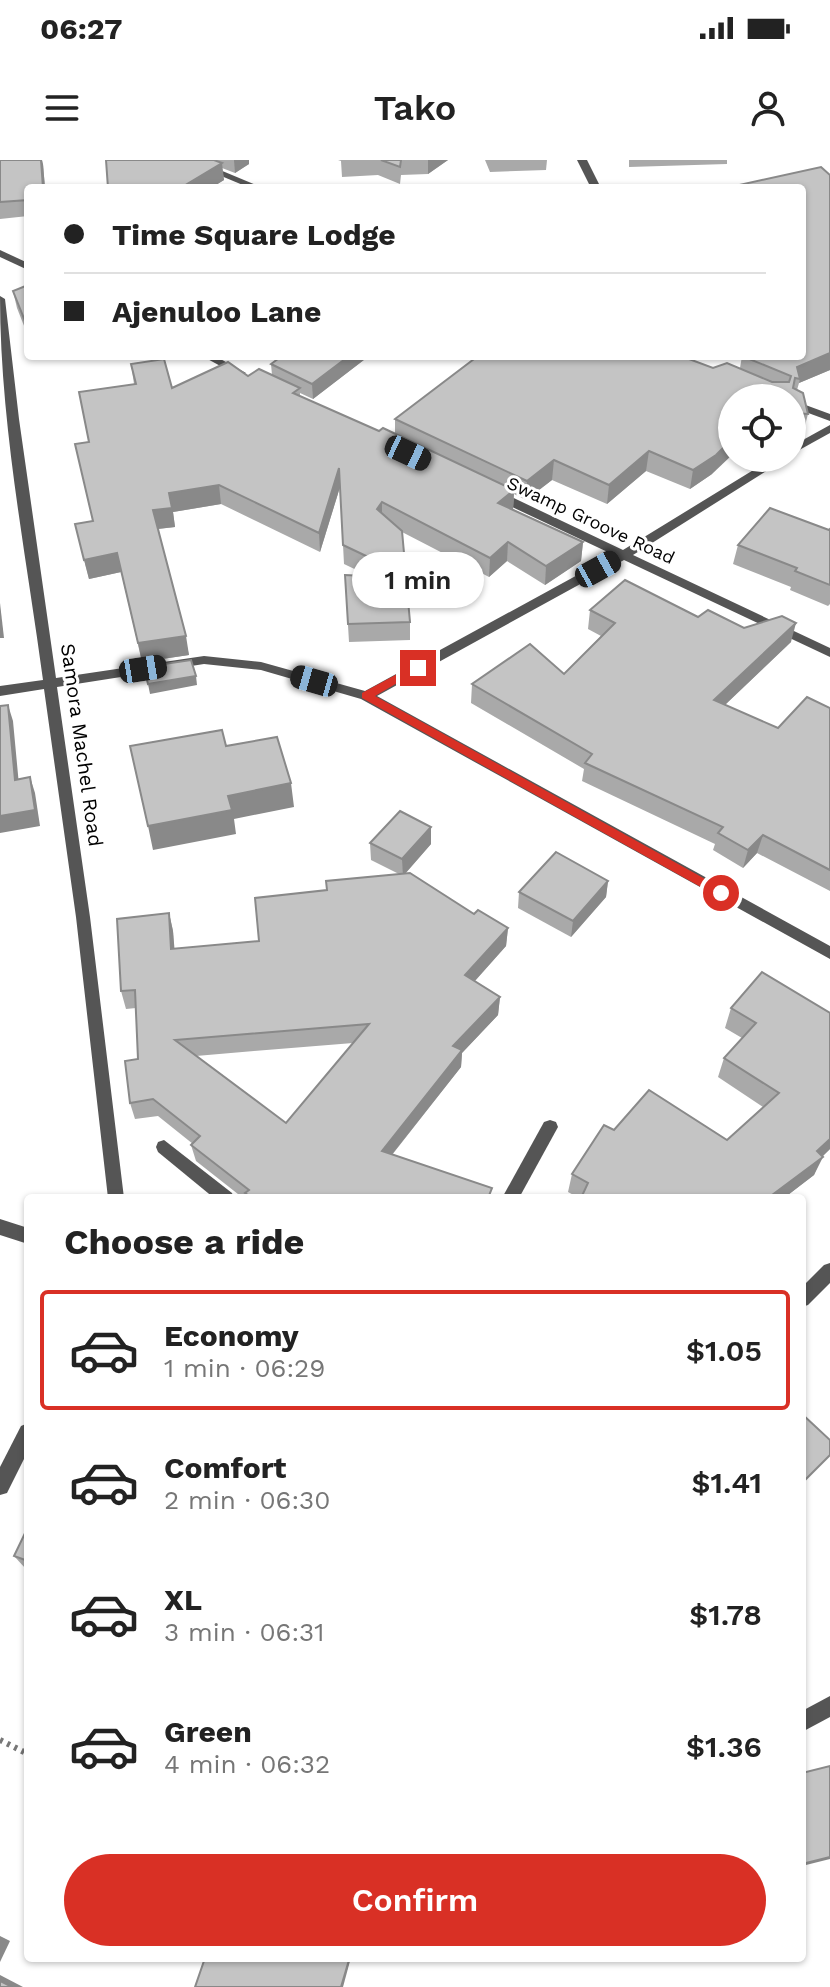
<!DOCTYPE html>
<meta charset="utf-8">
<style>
:root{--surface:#fff;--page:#f6f6f6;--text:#222;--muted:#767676;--line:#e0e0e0;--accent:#d93025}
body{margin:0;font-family:"Work Sans",sans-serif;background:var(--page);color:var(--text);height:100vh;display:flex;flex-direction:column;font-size:30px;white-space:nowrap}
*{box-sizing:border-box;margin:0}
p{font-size:26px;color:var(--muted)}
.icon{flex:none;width:44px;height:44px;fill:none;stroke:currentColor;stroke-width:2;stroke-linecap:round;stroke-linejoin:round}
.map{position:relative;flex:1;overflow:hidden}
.side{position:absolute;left:24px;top:1034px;width:782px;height:768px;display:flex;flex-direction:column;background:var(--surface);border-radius:8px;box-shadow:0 2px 6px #0004}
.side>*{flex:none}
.hud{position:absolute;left:24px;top:24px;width:782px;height:176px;border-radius:8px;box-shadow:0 2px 6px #0004;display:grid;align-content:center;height:176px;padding:0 40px;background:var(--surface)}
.tools{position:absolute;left:718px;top:224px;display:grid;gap:16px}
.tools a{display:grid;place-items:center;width:88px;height:88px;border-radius:50%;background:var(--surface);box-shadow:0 2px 6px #0004;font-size:40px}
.end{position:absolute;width:36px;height:36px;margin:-18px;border:10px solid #d93025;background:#fff;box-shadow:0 0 0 4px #fff}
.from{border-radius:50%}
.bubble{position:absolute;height:56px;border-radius:28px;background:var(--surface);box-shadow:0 2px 6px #0004;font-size:26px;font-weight:600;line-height:56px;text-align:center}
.car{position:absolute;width:24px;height:48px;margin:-24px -12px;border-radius:10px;box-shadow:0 0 6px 2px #0007;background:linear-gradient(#222 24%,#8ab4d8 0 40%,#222 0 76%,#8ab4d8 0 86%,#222 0)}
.hud b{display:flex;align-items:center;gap:28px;height:76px;font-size:30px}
.hud b+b{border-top:2px solid var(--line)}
.hud i{width:20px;height:20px;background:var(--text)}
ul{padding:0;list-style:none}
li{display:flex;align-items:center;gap:24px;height:120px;margin:0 16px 12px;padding:0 24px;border:4px solid transparent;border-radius:8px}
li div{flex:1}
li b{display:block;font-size:30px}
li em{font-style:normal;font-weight:600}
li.selected{border-color:var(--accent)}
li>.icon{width:72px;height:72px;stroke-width:1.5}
h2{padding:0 40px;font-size:36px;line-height:96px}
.button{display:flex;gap:16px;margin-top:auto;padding:16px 40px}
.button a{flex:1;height:92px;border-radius:48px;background:var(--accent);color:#fff;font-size:32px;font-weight:600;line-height:92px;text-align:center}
.status{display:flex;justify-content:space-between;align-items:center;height:56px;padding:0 40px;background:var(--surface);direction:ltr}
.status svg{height:22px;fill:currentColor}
header{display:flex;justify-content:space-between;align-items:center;height:104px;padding:0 40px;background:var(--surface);font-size:36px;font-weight:600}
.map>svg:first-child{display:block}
</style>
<div class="status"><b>06:27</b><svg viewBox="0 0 49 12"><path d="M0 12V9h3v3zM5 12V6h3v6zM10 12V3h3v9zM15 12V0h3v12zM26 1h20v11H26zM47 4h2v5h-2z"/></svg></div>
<header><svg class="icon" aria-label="menu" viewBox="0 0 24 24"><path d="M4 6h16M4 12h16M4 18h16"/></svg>Tako<svg class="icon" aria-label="person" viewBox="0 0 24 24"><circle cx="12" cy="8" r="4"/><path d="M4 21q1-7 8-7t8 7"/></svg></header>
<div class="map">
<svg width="830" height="1827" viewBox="0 0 830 1827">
<rect width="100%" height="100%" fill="#fff"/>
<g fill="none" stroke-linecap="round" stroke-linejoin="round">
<path stroke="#777" stroke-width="6" stroke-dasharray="3 5" stroke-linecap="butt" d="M0 1580 28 1594"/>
<g fill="#555" fill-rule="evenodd">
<path d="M550 960 556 962 558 967 519 1038H502L544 962Z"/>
<path d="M164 980 232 1033 234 1038H214L158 992 156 987 158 982Z"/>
<path d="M830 1536V1557L802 1572V1551Z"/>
</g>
<g fill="#555" fill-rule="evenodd">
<path d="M183 0H196L263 28H250Z"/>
<path d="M577 0H587L601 28H591Z"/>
<path d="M0 90 28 103V110L0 97Z"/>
<path d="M0 136 5 139 19 259 56 518 204 496 261 502 365 531 614 395 493 338V332H501L623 390 773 298H787L633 395 830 488V497L624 400 377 536 830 786V799L361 539 261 510 204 504 57 527 90 757 124 1038H108L76 757 44 529 0 536V526L43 520C26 393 0 264 0 136Z"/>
<path d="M202 196H215L246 213 237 215Z"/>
<path d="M792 240 830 254V261L792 247Z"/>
<path d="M830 265V273L792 294V286Z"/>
<path d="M0 1059 28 1068V1084L0 1075Z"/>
<path d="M830 1103V1123L808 1145 802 1147V1127L824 1105Z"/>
<path d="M28 1263V1291L7 1333 0 1335V1307L21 1266Z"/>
</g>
</g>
<g fill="#a9a9a9" fill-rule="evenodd">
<path d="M0 0 43 4 45 28H28V56L0 59Z"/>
<path d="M106 0H249V4L235 13 222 8 224 20 211 28H108Z"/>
<path d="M338 0H448L428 14 401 15 400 24 378 15 342 17 341 1Z"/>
<path d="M485 0H547L546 10 490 12Z"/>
<path d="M629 0H727V4L629 7Z"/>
<path d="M28 125V176L17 148 13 131Z"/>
<path d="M282 196H369L313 239 300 233V236L379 271 395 273V259L713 208H740L742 196 830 210 799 223 797 230 808 254 803 273H792V238H732L712 314 690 329 646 311 607 344 552 320 526 340 514 334 513 349 583 382 581 401 545 425 507 401 489 417 402 372 410 462V480L349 482 345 415 369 416 344 404 340 327 320 392 221 344 173 352 175 367 158 369 189 495 142 502 121 412 89 419 80 383 93 361 89 282 134 224 131 204 172 228 248 216 272 215 271 204Z"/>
<path d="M830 369V444L828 446 790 430 791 427 733 404 738 385Z"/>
<path d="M590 450 698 457 791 482 725 545 778 568 830 548V731L757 693 743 708 713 690 715 684 582 621 584 609 471 543 472 524 564 514 601 476 588 469Z"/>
<path d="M370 683 431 684 405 714 474 754 508 768 506 786 475 821 500 837 498 855 462 893 461 907 392 995 492 1038H243L196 1001 191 985 193 984 158 956 135 959 130 943 138 899 136 848 126 849 121 831 169 753 173 771 174 789 259 781 327 730 399 714 371 700ZM353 883 286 963 196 896 254 891Z"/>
<path d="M608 721 606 737 571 777 518 748 519 732Z"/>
<path d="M731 848 830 853V989L822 996 814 1015 784 1038H579L568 1032 572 1014 614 970 727 980 763 947 718 917 724 898 742 878 725 868Z"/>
<path d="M28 1367V1410L25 1408 14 1396Z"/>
</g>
<g fill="#898989">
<path d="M41 0H42L43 4 45 28H43Z"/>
<path d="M234 0H249V4L235 13Z"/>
<path d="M428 0H448L428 14Z"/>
<path d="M222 3 224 20 211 28H182Z"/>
<path d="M830 193V210L799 223 800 219 797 207Z"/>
<path d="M349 196H369L313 239 312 224Z"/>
<path d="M732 279V295L712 314 690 329 693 310Z"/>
<path d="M649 291 646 311 607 344 609 325Z"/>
<path d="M554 300 552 320 526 340 527 321Z"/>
<path d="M339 308 340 327 320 392 319 373Z"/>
<path d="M219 325 221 344 173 352 175 367 157 369 153 350 169 333Z"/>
<path d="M514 330 513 350 498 343Z"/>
<path d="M382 342V361L377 349Z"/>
<path d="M508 382 507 401 489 417 490 398Z"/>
<path d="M583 382 581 401 545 425 546 406Z"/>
<path d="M117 393 121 412 89 419 84 400Z"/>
<path d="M0 443 4 478H0Z"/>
<path d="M796 463 791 482 710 559 714 540Z"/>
<path d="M186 476 189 495 142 502 138 483Z"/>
<path d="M196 516 197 525 150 534 148 524Z"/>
<path d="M8 545 13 561 20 636 15 620Z"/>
<path d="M30 617 35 633 40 666 0 673V656Z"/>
<path d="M291 623 294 647 234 659 236 674 153 690 148 666 228 636Z"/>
<path d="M431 667V684L403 716 402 699Z"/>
<path d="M763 675 757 693 743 708 748 690Z"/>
<path d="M608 721 606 737 571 777 573 761Z"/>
<path d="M169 753 173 771 176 807 171 789Z"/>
<path d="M508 768 506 786 464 833 465 815Z"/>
<path d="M500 837 498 855 462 893 461 907 382 1007V991L453 886Z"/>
<path d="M830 979V989L817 1002 823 997 814 1015 784 1038H768Z"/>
<path d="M830 1697V1699L802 1706V1704Z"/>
<path d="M0 1776 10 1781 0 1802Z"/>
<path d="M349 1800 350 1801 343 1827H341Z"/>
<path d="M0 1815 23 1827H12L0 1821Z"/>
</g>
<g fill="#c4c4c4" stroke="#898989" stroke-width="2" fill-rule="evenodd">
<path d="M0 0H41L43 28H28V40L0 42Z"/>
<path d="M106 0H214L222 3 182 27 108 28Z"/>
<path d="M381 0H401L400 7Z"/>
<path d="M821 7 830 15V193L797 207 800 219 795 218 793 228 803 233 808 254 792 253V238H732V279L716 295 693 310 649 291 609 325 554 300 527 321 395 259 478 196H681L713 208 727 203 772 222H789L791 216 742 196H802V28H726Z"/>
<path d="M28 125V165L27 166 13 131Z"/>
<path d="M282 196H349L312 224 271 204Z"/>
<path d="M164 199 172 228 228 202 248 216 259 209 300 228 293 233 379 271 383 268 514 330 498 343 583 382 546 406 508 382 490 398 382 342 377 349 402 371 406 415 343 385 339 308 319 373 219 325 169 333 172 348 153 350 186 476 138 483 117 393 84 400 75 364 93 361 75 284 89 282 79 232 136 224 131 204Z"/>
<path d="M770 348 829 370 830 369V425L795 411 797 408 738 385Z"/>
<path d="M345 415 406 418 410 462 348 464Z"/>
<path d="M625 420 698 457 708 450 744 468 782 456 796 463 714 540 778 568 807 537 830 548V710L763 675 748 690 718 673 723 667 585 603 592 594 472 524 530 484 564 514 615 463 590 450Z"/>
<path d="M191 500 196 516 148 524 144 507Z"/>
<path d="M8 545 15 620 30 617 35 650 0 656V546Z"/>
<path d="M222 570 226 586 277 577 291 623 228 636 232 650 148 666 130 586Z"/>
<path d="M400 651 431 667 402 699 370 683Z"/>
<path d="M556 692 608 721 573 761 519 732Z"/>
<path d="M410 713 474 754 478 750 508 768 465 815 500 837 453 886 462 890 382 991 492 1028 488 1038H252L245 1033 249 1030 191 985 200 976 153 939 130 943 125 901 138 899 135 830 121 831 117 759 169 753 171 789 259 781 255 738 327 730 326 721ZM369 864 286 963 175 880Z"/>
<path d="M762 812 830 853V979L817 991 823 997 768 1038H581L588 1023 572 1014 604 965 614 970 649 930 727 980 779 933 724 898 756 863 731 848Z"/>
<path d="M802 1254 830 1280V1295L802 1323Z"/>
<path d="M28 1367V1401L14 1396Z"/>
<path d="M830 1606V1697L802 1704V1613Z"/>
<path d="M205 1798H342L349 1800 341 1827H195Z"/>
<path d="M0 1821 12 1827H0Z"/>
</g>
<path fill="#d93025" d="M414 505 423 508 375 536 725 730V736H717L362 538V533Z"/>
<g text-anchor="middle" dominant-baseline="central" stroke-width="6" stroke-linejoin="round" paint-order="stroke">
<g font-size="18" fill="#000" stroke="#fff">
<text transform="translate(591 360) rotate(25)">Swamp Groove Road</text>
</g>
<g font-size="20" fill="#000" stroke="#fff">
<text transform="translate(82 585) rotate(82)">Samora Machel Road</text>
</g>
</g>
</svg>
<div class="tools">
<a><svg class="icon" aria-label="locate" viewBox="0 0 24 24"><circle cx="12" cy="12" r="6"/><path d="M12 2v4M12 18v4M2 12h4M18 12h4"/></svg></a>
</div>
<i class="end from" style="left:721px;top:733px"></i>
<i class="end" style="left:418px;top:508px"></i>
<div class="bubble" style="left:352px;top:392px;width:132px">1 min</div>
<i class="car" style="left:408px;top:293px;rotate:115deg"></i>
<i class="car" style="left:598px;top:409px;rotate:61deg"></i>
<i class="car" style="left:143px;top:509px;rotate:81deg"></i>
<i class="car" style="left:314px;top:521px;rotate:286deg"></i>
<div class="hud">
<b><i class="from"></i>Time Square Lodge</b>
<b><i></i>Ajenuloo Lane</b>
</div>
<section class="side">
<h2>Choose a ride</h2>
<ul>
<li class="selected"><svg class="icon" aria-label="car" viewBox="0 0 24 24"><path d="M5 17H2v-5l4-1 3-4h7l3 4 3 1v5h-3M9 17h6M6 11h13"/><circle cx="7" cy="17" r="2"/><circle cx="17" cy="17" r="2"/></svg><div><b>Economy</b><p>1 min · 06:29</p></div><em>$1.05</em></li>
<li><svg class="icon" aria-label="car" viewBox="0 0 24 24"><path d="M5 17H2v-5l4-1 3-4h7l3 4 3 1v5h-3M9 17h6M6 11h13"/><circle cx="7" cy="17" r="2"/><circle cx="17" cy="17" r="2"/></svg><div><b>Comfort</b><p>2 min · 06:30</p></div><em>$1.41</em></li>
<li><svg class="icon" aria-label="car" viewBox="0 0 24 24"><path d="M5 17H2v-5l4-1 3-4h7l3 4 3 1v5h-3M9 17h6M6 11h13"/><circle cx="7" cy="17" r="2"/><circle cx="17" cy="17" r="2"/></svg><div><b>XL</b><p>3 min · 06:31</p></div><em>$1.78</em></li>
<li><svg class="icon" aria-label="car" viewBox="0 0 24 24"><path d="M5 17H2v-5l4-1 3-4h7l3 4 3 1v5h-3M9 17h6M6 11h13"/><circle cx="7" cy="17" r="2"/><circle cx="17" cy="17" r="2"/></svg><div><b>Green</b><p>4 min · 06:32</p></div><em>$1.36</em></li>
</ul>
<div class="button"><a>Confirm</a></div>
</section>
</div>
